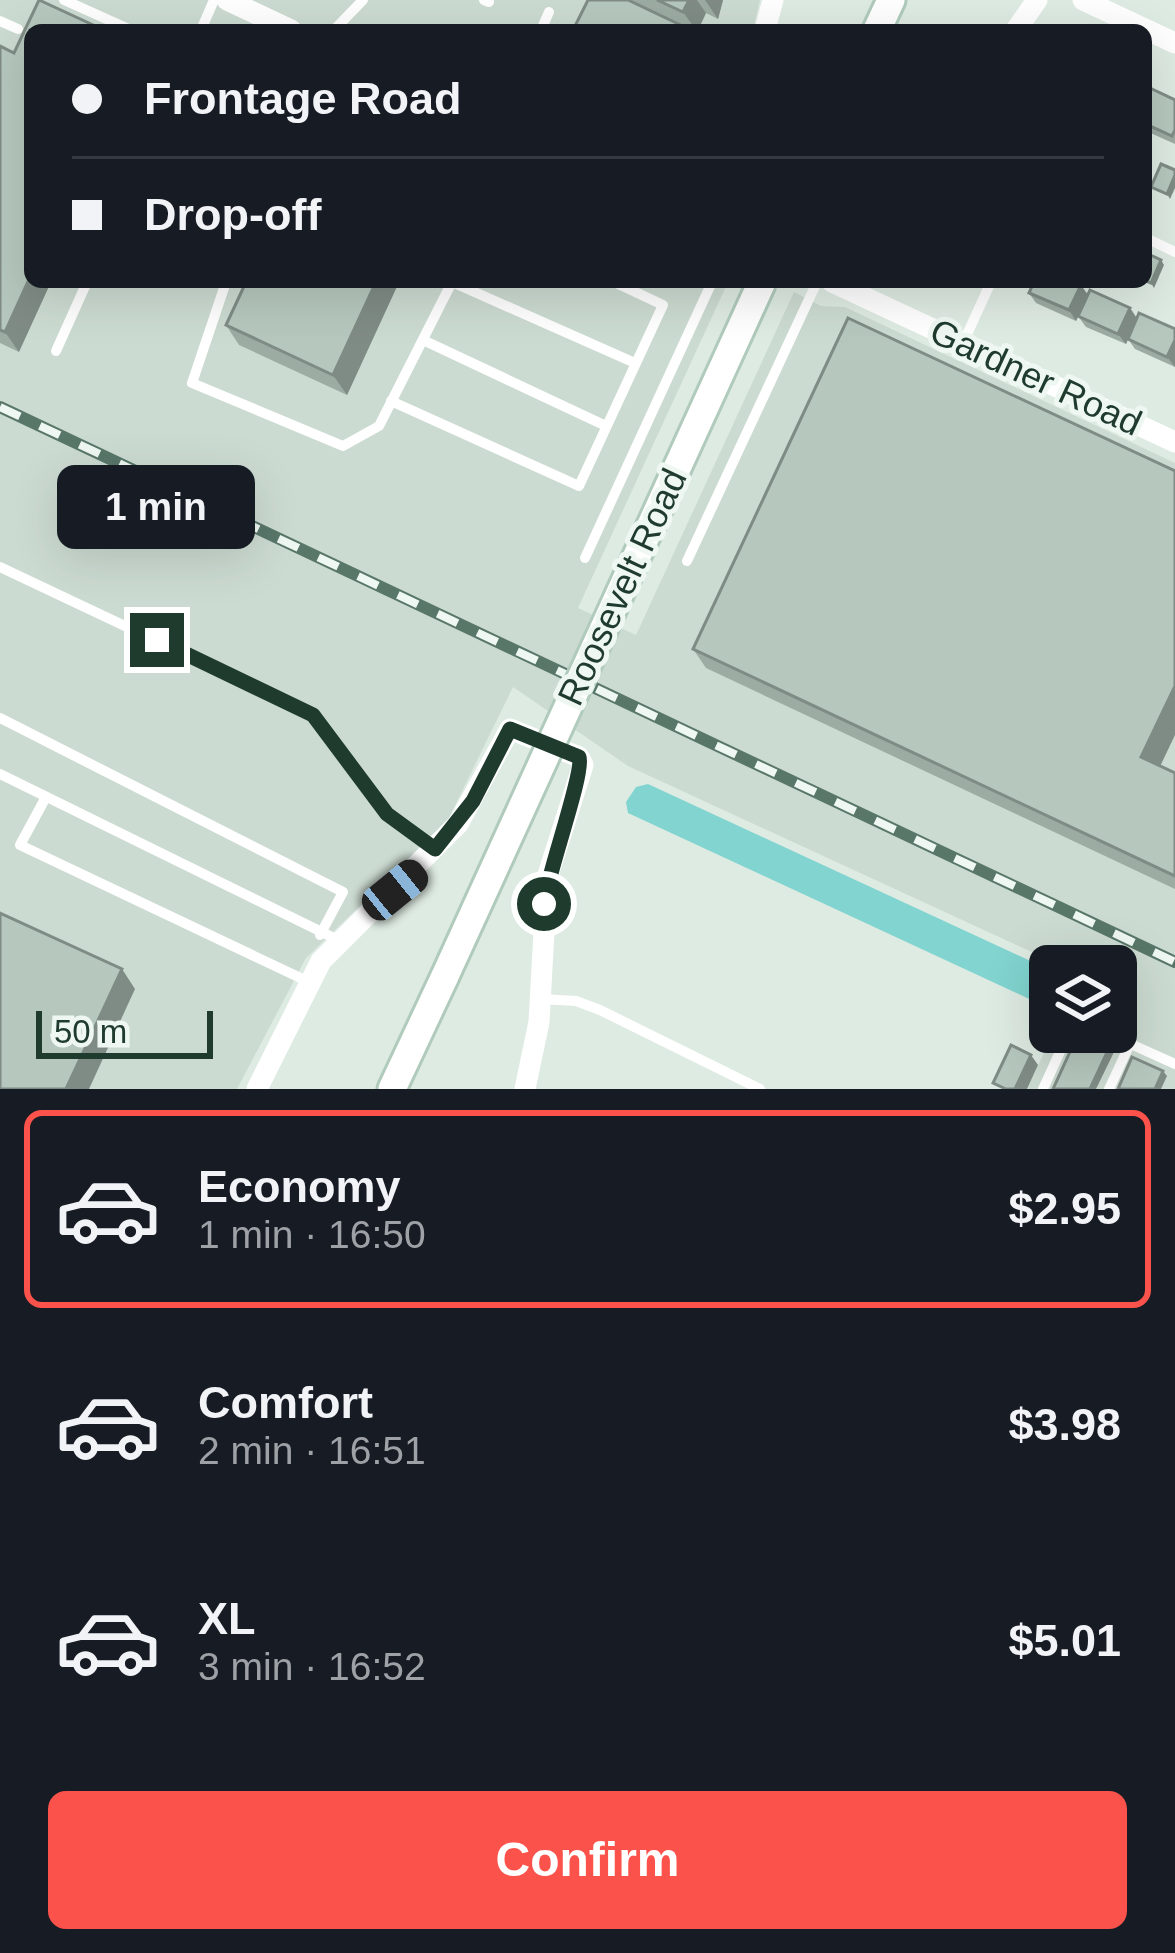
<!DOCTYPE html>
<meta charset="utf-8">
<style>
:root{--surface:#171b24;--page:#20242c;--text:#f1f3f6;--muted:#9ea1a6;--line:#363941;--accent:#fb534b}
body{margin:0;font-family:Arial,sans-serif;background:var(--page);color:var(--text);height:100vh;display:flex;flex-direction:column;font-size:45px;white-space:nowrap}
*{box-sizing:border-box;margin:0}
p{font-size:39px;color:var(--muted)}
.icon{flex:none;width:66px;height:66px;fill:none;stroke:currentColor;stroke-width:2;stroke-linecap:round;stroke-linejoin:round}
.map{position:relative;height:1089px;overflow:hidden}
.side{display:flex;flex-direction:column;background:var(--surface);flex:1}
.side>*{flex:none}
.banner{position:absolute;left:24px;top:24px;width:1128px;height:264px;border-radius:18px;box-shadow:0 12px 48px #0002;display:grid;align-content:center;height:264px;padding:0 48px;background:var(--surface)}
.fabs{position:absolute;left:1029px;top:945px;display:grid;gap:24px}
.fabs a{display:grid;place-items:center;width:108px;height:108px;border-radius:18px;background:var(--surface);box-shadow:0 12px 48px #0002;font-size:60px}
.scale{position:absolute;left:36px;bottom:30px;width:177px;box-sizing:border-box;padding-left:12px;border:6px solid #1e3b2e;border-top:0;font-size:33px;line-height:42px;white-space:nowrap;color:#1e3b2e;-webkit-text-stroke:9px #eef7f1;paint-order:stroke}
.end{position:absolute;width:54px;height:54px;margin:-27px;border:15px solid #1e3b2e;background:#fff;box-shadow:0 0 0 6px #fff}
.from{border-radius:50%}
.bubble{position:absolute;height:84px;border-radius:18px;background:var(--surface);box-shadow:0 12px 48px #0002;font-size:39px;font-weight:700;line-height:84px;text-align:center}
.car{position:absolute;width:36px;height:72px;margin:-36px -18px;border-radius:15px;box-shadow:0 0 9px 3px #0007;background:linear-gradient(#222 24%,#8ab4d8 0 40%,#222 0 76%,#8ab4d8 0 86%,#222 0)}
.banner b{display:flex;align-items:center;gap:42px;height:114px;font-size:45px}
.banner b+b{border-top:3px solid var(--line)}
.banner i{width:30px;height:30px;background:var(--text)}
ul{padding:21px 0 0;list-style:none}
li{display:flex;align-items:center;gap:36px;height:198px;margin:0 24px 18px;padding:0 24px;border:6px solid transparent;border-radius:18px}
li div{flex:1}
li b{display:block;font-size:45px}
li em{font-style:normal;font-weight:700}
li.on{border-color:var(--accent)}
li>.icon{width:108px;height:108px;stroke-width:1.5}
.action{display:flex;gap:24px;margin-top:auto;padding:24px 48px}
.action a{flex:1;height:138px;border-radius:18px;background:var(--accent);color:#fff;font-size:48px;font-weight:700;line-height:138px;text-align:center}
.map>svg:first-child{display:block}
</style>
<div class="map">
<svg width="1175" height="1089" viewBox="0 0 1175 1089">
<rect width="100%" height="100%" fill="#deebe2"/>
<path fill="#ccdbd1" d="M0 0H760L753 30H30V282H728L578 608 636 635 794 292 821 306 845 307 1175 463V1089H1027L1054 1032H1116V966H1062L628 766 513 687 447 822 306 958 237 1089H0Z"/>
<path fill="#81d4d0" d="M648 784 1050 970V1003L1040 1004 628 813 626 802 636 787Z"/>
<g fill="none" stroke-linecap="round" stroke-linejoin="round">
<g stroke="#b0cbbc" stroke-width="33">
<g id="secondary">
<path d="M877 30 891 0"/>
<path d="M392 1089 445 976"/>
</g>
</g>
<g stroke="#fff" stroke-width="10">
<path d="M64 0 131 30"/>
<path d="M484 0 489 2"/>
<path d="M0 21 18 29"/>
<path d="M201 30 214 0"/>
<path d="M334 30 363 0"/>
<path d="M541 30 549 12"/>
<path d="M1146 238 1175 252"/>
<path d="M226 282 192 383 343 446 379 426 452 282"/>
<path d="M452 282 635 363"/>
<path d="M423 340 606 426"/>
<path d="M963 343 991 282"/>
<path d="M56 351 87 282"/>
<path d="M391 401 579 486 663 305 614 282"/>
<path d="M585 558 712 282"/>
<path d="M687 561 817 282"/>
<path d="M0 567 313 715 387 814 434 848"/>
<path d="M0 718 343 892 320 935"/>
<path d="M0 774 340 941"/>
<path d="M46 797 20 845 309 982"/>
<path d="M540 999 576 1001 600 1010 760 1089"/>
<path d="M1104 1032 1175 1064"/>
<path d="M1043 1089 1069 1032"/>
<path d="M1109 1089 1130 1044"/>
</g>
<g stroke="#fff" stroke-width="21">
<path d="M227 0 291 30"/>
<path d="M1083 0 1175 43"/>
<path d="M765 30 773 0"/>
<path d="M1016 30 1037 0"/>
<path d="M832 282 1175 442"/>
<path d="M257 1089 321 961 458 824 510 729 579 757 583 765 547 878 539 1022 525 1089"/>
</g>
<use href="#secondary" stroke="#fff" stroke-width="27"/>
<g stroke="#587769" stroke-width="12">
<path id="rail" d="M0 407 1175 962"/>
</g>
<use href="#rail" stroke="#eef7f1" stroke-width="8" stroke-dasharray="22" stroke-linecap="butt"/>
<g stroke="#b0cbbc" stroke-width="33" stroke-linecap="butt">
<path id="secondary-bridge" d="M445 976 762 282"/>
</g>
<use href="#secondary-bridge" stroke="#fff" stroke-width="27"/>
</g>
<g fill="#9daca3">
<path d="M588 0H723L718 19 706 13 698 30Z"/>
<path d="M0 46 19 352 0 343Z"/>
<path d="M1146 96 1175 100V144L1146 131Z"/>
<path d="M243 282H399L347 395 239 345 226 325 245 284Z"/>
<path d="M1029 293 1088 295 1130 308 1137 318 1175 329V367L1135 349 1128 339 1126 344 1086 327 1078 316 1083 306 1076 321 1036 303Z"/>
<path d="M693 649 1160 766 1175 773V889L706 668Z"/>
</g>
<g fill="#7f8c85">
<path d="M689 0H697L706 13 698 30H696L683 12Z"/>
<path d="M705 0H723L718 19Z"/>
<path d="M1175 175V188L1170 199 1167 194Z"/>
<path d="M1161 260 1164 265 1154 288 1151 283Z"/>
<path d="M30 277V282H51L19 352 5 332Z"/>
<path d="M376 282H399L347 395 333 375Z"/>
<path d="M1081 285 1088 295 1076 321 1069 310Z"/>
<path d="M1130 308 1137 319 1126 344 1118 334Z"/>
<path d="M1175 340V367L1167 357Z"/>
<path d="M1175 686V735L1155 777 1141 757Z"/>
<path d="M122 969 135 989 89 1089H66Z"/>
<path d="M1110 1046 1114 1052 1096 1089H1090Z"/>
<path d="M1031 1055 1038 1065 1027 1089H1015Z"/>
<path d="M1163 1071 1167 1076 1161 1089H1155Z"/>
</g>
<g fill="#b6c8be" stroke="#7f8c85" stroke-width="3">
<path d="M39 0 104 30H30V277L5 332 0 330V46L14 53Z"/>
<path d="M588 0H628L691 30H573Z"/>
<path d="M657 0H689L683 12Z"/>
<path d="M1150 88 1175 100V130L1172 136 1146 124V96Z"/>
<path d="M1161 164 1175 170V175L1167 194 1151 187Z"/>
<path d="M1146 253 1161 260 1151 283 1146 281Z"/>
<path d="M246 282H376L333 375 226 325Z"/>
<path d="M1034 282H1074L1081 285 1069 310 1029 293Z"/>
<path d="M1090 290 1130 308 1118 334 1078 316Z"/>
<path d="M1139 313 1175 329V340L1167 357 1128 339Z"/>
<path d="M848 318 1175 471V686L1141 757 1175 773V876L693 649Z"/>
<path d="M0 913 122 969 66 1089H0Z"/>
<path d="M1079 1032 1110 1046 1090 1089H1053Z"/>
<path d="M1011 1045 1031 1055 1015 1089H1006L993 1083Z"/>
<path d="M1132 1057 1163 1071 1155 1089H1118Z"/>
</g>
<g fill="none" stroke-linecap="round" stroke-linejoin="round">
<path stroke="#1e3b2e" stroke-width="15" d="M157 640 313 715 387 814 435 849 473 801 510 729 579 757C585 771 547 875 544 904"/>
</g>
<g text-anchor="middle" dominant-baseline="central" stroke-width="10" stroke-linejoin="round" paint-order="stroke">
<g font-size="36" fill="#1e3b2e" stroke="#eef7f1">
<text transform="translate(1036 377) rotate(25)">Gardner Road</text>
<text transform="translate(622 587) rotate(-65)">Roosevelt Road</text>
</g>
</g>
</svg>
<div class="fabs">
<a><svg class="icon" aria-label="layers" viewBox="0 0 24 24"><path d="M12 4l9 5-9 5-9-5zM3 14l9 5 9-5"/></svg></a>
</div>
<div class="scale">50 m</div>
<i class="end from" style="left:544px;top:904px"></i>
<i class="end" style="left:157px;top:640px"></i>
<div class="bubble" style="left:57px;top:465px;width:198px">1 min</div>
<i class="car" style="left:395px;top:890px;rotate:51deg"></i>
<div class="banner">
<b><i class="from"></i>Frontage Road</b>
<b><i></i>Drop-off</b>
</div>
</div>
<section class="side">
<ul>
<li class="on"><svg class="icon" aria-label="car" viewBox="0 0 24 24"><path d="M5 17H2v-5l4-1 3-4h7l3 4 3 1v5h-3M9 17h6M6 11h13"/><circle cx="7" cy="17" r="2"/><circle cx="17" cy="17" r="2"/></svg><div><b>Economy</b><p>1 min · 16:50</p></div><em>$2.95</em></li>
<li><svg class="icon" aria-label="car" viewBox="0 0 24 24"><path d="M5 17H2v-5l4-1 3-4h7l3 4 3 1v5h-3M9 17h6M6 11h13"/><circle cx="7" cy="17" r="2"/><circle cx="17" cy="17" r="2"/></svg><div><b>Comfort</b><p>2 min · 16:51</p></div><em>$3.98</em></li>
<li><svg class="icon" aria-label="car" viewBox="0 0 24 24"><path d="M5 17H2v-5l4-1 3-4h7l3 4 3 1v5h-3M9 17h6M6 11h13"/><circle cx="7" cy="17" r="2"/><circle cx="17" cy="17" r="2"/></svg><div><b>XL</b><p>3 min · 16:52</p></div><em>$5.01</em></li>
</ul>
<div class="action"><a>Confirm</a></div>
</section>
